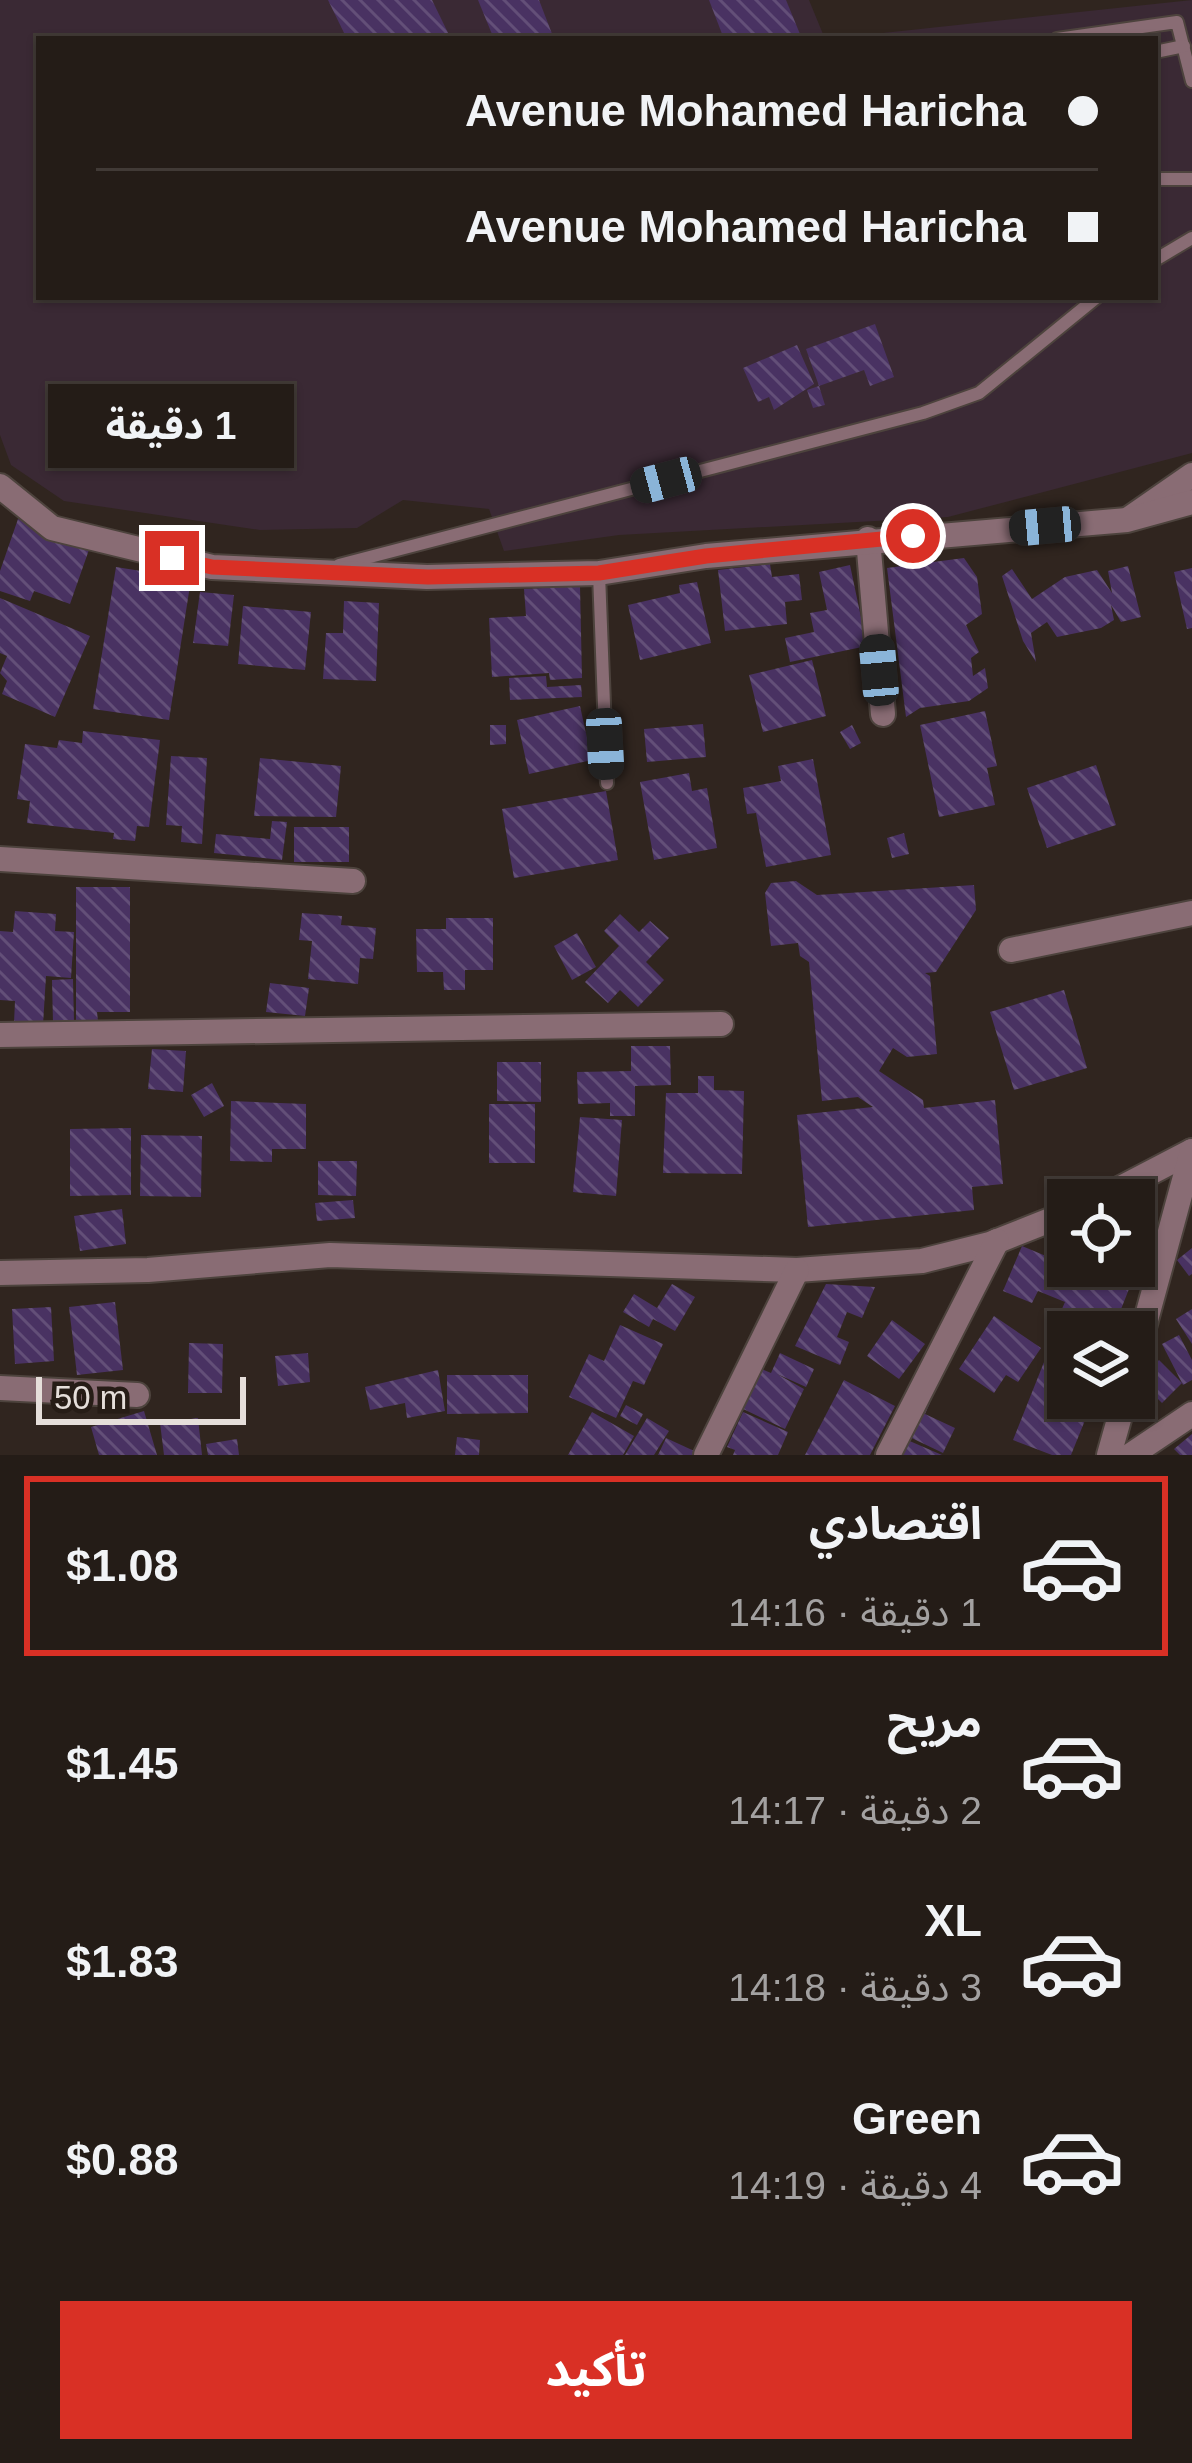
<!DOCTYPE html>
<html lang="ar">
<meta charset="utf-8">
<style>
:root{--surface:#241c17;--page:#302924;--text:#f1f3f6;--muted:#a3a1a1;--line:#413a36;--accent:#d93025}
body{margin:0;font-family:Arial,"Noto Sans Arabic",sans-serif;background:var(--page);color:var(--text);direction:rtl;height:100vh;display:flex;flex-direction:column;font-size:45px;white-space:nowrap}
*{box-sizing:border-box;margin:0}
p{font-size:39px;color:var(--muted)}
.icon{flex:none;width:66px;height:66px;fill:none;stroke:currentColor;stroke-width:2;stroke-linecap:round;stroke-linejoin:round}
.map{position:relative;height:1455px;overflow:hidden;direction:ltr}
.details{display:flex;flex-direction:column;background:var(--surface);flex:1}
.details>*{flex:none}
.top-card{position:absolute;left:36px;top:36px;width:1122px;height:264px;border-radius:0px;box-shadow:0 3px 9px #0004,0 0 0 3px var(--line);direction:rtl;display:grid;align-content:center;height:264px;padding:0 60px;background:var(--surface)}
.fabs{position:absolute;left:1047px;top:1179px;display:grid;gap:24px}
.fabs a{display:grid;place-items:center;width:108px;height:108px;border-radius:0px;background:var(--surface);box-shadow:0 3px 9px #0004,0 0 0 3px var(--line);font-size:60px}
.scale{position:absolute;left:36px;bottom:30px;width:210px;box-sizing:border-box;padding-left:12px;border:6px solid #e5deda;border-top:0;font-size:33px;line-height:42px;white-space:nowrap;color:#e5deda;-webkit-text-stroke:9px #261c16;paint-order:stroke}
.end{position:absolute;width:54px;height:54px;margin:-27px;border:15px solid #d93025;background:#fff;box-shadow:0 0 0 6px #fff}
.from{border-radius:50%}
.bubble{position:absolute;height:84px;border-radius:0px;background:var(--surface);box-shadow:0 3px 9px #0004,0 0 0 3px var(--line);font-size:39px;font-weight:700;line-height:84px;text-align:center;direction:rtl}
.car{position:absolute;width:36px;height:72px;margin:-36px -18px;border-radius:15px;box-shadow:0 0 9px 3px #0007;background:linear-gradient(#222 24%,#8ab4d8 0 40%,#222 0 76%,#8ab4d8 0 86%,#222 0)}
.top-card b{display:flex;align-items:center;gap:42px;height:114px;font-size:45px}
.top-card b+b{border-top:3px solid var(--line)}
.top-card i{width:30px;height:30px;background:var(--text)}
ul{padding:21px 0 0;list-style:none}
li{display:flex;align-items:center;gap:36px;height:180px;margin:0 24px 18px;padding:0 36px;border:6px solid transparent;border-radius:0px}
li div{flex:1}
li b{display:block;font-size:45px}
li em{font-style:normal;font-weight:700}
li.current{border-color:var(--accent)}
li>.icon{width:108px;height:108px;stroke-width:1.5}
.action{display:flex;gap:24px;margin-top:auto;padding:24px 60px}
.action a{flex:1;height:138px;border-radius:0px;background:var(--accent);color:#fff;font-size:48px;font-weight:700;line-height:138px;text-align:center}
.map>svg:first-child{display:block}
</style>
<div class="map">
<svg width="1192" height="1455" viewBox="0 0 1192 1455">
<defs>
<pattern id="building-back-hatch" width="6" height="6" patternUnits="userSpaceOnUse" patternTransform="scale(3)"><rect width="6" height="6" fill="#493262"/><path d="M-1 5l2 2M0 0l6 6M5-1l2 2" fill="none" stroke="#634f78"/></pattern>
</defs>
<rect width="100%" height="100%" fill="#30251f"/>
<path fill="#3a2934" d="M0 0H809L825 39H39V297H1155V39H827L1192 0V453L948 517 619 535 504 551 489 509 403 500 357 528 260 530 64 501 11 465 0 435Z"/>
<g fill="url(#building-back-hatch)">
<path d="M328 0H432L451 39H347Z"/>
<path d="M478 0H539L554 39H494Z"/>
<path d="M709 0H786L802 39H724Z"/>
<path d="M875 324 894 377 870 386 864 370 819 386 825 405 813 408 807 390 819 386 806 349Z"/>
<path d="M797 345 814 384 774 410 769 397 758 402 743 368Z"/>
<path d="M18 519 91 544 70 604 34 591 30 601 0 591V571Z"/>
<path d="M964 558 977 577 982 614 966 625 979 652 971 658 973 676 985 668 988 688 969 701 920 708 906 717 887 568Z"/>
<path d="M770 564 772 577 799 574 802 600 785 602 787 624 725 631 718 570Z"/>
<path d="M850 565 867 646 790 662 785 638 814 632 810 613 827 610 819 572Z"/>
<path d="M1128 566 1141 617 1121 622 1111 605 1114 620 1101 628 1057 637 1047 622 1031 633 1036 662 1023 641 1002 576 1012 569 1032 599 1065 577 1097 570 1112 593 1108 571Z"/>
<path d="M116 567 191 579 169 720 93 709Z"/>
<path d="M1192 568V628L1187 629 1174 572Z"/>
<path d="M697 582 711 643 640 660 628 605 680 593 679 585Z"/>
<path d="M580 586 582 678 550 680 549 673 492 677 489 618 526 616 524 589Z"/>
<path d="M200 592 234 595 228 646 193 643Z"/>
<path d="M0 598 90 636 55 717 2 694 7 681 0 673 7 656 0 653Z"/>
<path d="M344 601 379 603 376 681 323 679 326 633H343Z"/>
<path d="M243 606 311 612 305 670 238 664Z"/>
<path d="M812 660 826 716 763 732 749 675Z"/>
<path d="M546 676 547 687 581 685 582 697 510 700 509 678Z"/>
<path d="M580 706 592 760 529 774 517 720Z"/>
<path d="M985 711 997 766 987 768 995 805 939 817 920 725Z"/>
<path d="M703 724 706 757 647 762 644 729Z"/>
<path d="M490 725H506V744L490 745Z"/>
<path d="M852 725 861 743 850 749 840 732Z"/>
<path d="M83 731 160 740 149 827 137 826 135 841 113 839 114 833 27 823 30 801 17 799 25 744 57 748 59 740 82 743Z"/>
<path d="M171 756 207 758 202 844 181 842 182 826 166 825Z"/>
<path d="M260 758 341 766 336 817 254 816Z"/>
<path d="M813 759 831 855 766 867 756 813 747 814 743 788 781 781 778 766Z"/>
<path d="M1096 765 1116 825 1047 848 1027 788Z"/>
<path d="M689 773 692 791 707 788 717 848 654 860 640 782Z"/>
<path d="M606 791 618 860 514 878 502 809Z"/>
<path d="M272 821 287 822 282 860 214 853 216 834 270 839Z"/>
<rect x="294" y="827" width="55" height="35"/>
<path d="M904 833 909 854 892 858 887 838Z"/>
<path d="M796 881 817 895 974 885 976 910 936 972 925 973 930 976 937 1054 907 1057 893 1048 879 1071 923 1100 924 1108 995 1100 1003 1184 972 1187 974 1210 808 1227 797 1115 873 1107 858 1097 822 1101 809 962 800 956 798 943 771 946 765 893 771 883Z"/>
<path d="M76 887H130V1012H97L98 1021 76 1022Z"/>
<path d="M15 911 56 914 55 931 74 932 71 978 46 976 43 1025 14 1023 15 1001 0 1000V931L13 932Z"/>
<path d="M302 913 342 916 341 925 376 928 373 959 360 958 358 984 308 979 312 941 299 940Z"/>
<path d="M620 914 639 932 650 921 669 938 646 962 664 980 638 1007 620 990 608 1003 585 982 619 946 604 931Z"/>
<path d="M446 918H493V970H465V990H444L443 972H417L416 929H446Z"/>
<path d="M577 933 596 967 572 980 554 946Z"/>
<path d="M73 979 74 1022 53 1023 52 980Z"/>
<path d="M270 983 309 988 305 1016 266 1012Z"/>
<path d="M1064 990 1087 1068 1014 1090 990 1012Z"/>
<path d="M631 1046H670L671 1085 635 1086V1116H610V1103L578 1104 577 1072 631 1071Z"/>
<path d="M152 1049 186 1051 183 1092 148 1089Z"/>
<path d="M497 1062H541V1102L497 1101Z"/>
<path d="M698 1076H714V1090L744 1091 742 1174 663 1173 666 1093H698Z"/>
<path d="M212 1083 224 1106 204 1117 191 1095Z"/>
<path d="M231 1101 306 1104V1149H272V1162L230 1161Z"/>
<rect x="489" y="1104" width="46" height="59"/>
<path d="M580 1117 622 1120 616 1196 573 1192Z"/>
<path d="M131 1128V1195L70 1196V1129Z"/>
<path d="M141 1135 202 1136 201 1197 140 1196Z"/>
<path d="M318 1161H357L356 1196 318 1195Z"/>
<path d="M353 1200 355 1218 317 1221 315 1203Z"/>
<path d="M122 1209 126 1244 80 1251 74 1216Z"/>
<path d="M1134 1218 1145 1223 1137 1242 1146 1246 1112 1332H1068V1352L1047 1343 1065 1302 1038 1291 1032 1303 1003 1291 1022 1246 1065 1264 1068 1257V1266H1134Z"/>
<path d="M1192 1248V1274L1189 1276 1177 1260Z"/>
<path d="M672 1284 695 1297 675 1331 653 1319 649 1327 623 1312 634 1294 657 1308Z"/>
<path d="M826 1284 875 1287 862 1318 847 1312 837 1337 849 1342 840 1365 795 1346Z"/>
<path d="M115 1302 123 1370 77 1375 69 1307Z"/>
<path d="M51 1307 54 1361 15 1364 12 1309Z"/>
<path d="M1192 1309V1344L1176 1319Z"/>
<path d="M994 1316 1041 1348 1018 1382 1006 1375 994 1393 959 1369Z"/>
<path d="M892 1320 925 1344 899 1379 867 1356Z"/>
<path d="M620 1325 663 1344 644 1385 633 1381 616 1418 569 1397 589 1354 604 1361Z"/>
<path d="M1179 1335 1192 1360V1380L1183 1385 1162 1344Z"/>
<path d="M189 1343 223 1344 222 1393H188Z"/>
<path d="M1050 1347 1068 1354V1398H1094L1071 1455H1052L1013 1440Z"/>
<path d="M308 1353 310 1382 278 1386 275 1356Z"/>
<path d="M780 1353 814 1369 806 1387 777 1374 804 1389 785 1429 739 1407 757 1367 771 1373Z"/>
<path d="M1159 1360 1182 1383 1162 1403 1139 1380Z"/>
<path d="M438 1370 445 1411 407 1418 405 1403 370 1410 365 1387Z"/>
<path d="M447 1375H528V1413L447 1414Z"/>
<path d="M844 1380 895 1406 870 1455H805Z"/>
<path d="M1140 1390 1158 1404 1148 1417 1130 1403Z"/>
<path d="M914 1395 930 1403 925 1414 955 1428 943 1453 897 1431Z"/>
<path d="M626 1405 643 1414 637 1425 620 1416Z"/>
<path d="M144 1411 157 1455H99L91 1427Z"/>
<path d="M592 1412 634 1436 623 1455H568Z"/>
<path d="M743 1412 788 1432 778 1455H733L735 1450 727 1447Z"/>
<path d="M198 1418 202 1455H164L160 1423Z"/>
<path d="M647 1418 669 1431 654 1455H625Z"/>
<path d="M1192 1434V1455H1180L1174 1449Z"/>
<path d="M457 1437 480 1440 479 1455H455Z"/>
<path d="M666 1438 703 1455H658Z"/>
<path d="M237 1439 239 1455H208L206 1444Z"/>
<path d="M905 1439 942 1455H898Z"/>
</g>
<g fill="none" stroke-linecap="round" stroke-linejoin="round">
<g stroke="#4d433d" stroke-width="16">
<g id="service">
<path d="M1057 39 1177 22 1192 81"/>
<path d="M1155 52 1184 46"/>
<path d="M1155 179H1192"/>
<path d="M1155 260 1192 238"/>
<path d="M339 565 923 413 979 393 1097 297"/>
<path d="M599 574 607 783"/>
</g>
</g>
<g stroke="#4d433d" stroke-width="28">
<g id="minor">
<path d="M1130 518 1192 475"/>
<path d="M868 539 883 714"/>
<path d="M0 859 353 881"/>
<path d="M1011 950 1192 913"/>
<path d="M0 1035 721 1024"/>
<path d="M1098 1200 1192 1151"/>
<path d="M0 1273 148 1270 330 1255 797 1270 922 1261 990 1244 1068 1213"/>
<path d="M1134 1364 1192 1151"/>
<path d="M0 1388 137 1395"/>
<path d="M706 1455 797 1270"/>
<path d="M888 1455 997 1241"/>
<path d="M1109 1455 1125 1398"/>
<path d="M1131 1455 1192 1414"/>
</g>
</g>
<g stroke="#4d433d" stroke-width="28">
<path id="tertiary" d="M0 486 52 528 212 567 427 577 599 573 706 556 1127 520 1192 502"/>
</g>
<use href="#service" stroke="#896c74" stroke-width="12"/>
<use href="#minor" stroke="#896c74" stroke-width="24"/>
<use href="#tertiary" stroke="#896c74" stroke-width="24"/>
</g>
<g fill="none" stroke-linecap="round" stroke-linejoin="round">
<path stroke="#d93025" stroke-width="15" d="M172 558 212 567 428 577 599 573 706 556 913 536"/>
</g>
</svg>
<div class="fabs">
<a><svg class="icon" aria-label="locate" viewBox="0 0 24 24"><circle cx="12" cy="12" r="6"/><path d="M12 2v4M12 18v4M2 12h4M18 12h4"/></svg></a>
<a><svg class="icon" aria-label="layers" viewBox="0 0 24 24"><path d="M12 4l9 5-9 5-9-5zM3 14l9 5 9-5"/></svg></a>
</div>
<div class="scale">50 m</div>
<i class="end from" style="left:913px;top:536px"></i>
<i class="end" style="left:172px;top:558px"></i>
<div class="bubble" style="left:48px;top:384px;width:246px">1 دقيقة</div>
<i class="car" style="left:666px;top:480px;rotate:255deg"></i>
<i class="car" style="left:1045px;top:526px;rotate:265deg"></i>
<i class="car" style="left:879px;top:670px;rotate:355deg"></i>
<i class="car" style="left:605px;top:744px;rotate:177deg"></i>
<div class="top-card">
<b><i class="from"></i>Avenue Mohamed Haricha</b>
<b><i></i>Avenue Mohamed Haricha</b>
</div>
</div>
<section class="details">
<ul>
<li class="current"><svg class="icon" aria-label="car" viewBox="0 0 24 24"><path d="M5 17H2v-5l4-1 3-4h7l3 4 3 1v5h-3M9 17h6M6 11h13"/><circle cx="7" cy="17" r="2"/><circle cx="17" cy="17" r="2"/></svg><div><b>اقتصادي</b><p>1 دقيقة · 14:16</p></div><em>$1.08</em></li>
<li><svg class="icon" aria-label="car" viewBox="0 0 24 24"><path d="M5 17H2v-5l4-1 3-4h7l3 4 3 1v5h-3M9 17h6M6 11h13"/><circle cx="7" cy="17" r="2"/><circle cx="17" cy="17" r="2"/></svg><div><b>مريح</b><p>2 دقيقة · 14:17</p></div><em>$1.45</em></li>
<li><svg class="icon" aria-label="car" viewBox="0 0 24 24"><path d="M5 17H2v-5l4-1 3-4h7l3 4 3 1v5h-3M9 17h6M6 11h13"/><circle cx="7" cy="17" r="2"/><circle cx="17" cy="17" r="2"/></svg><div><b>XL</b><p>3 دقيقة · 14:18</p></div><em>$1.83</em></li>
<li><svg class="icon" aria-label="car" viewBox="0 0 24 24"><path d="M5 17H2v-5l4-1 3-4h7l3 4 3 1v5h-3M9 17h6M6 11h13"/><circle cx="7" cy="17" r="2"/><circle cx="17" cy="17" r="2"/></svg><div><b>Green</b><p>4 دقيقة · 14:19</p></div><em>$0.88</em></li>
</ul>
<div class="action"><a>تأكيد</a></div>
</section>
